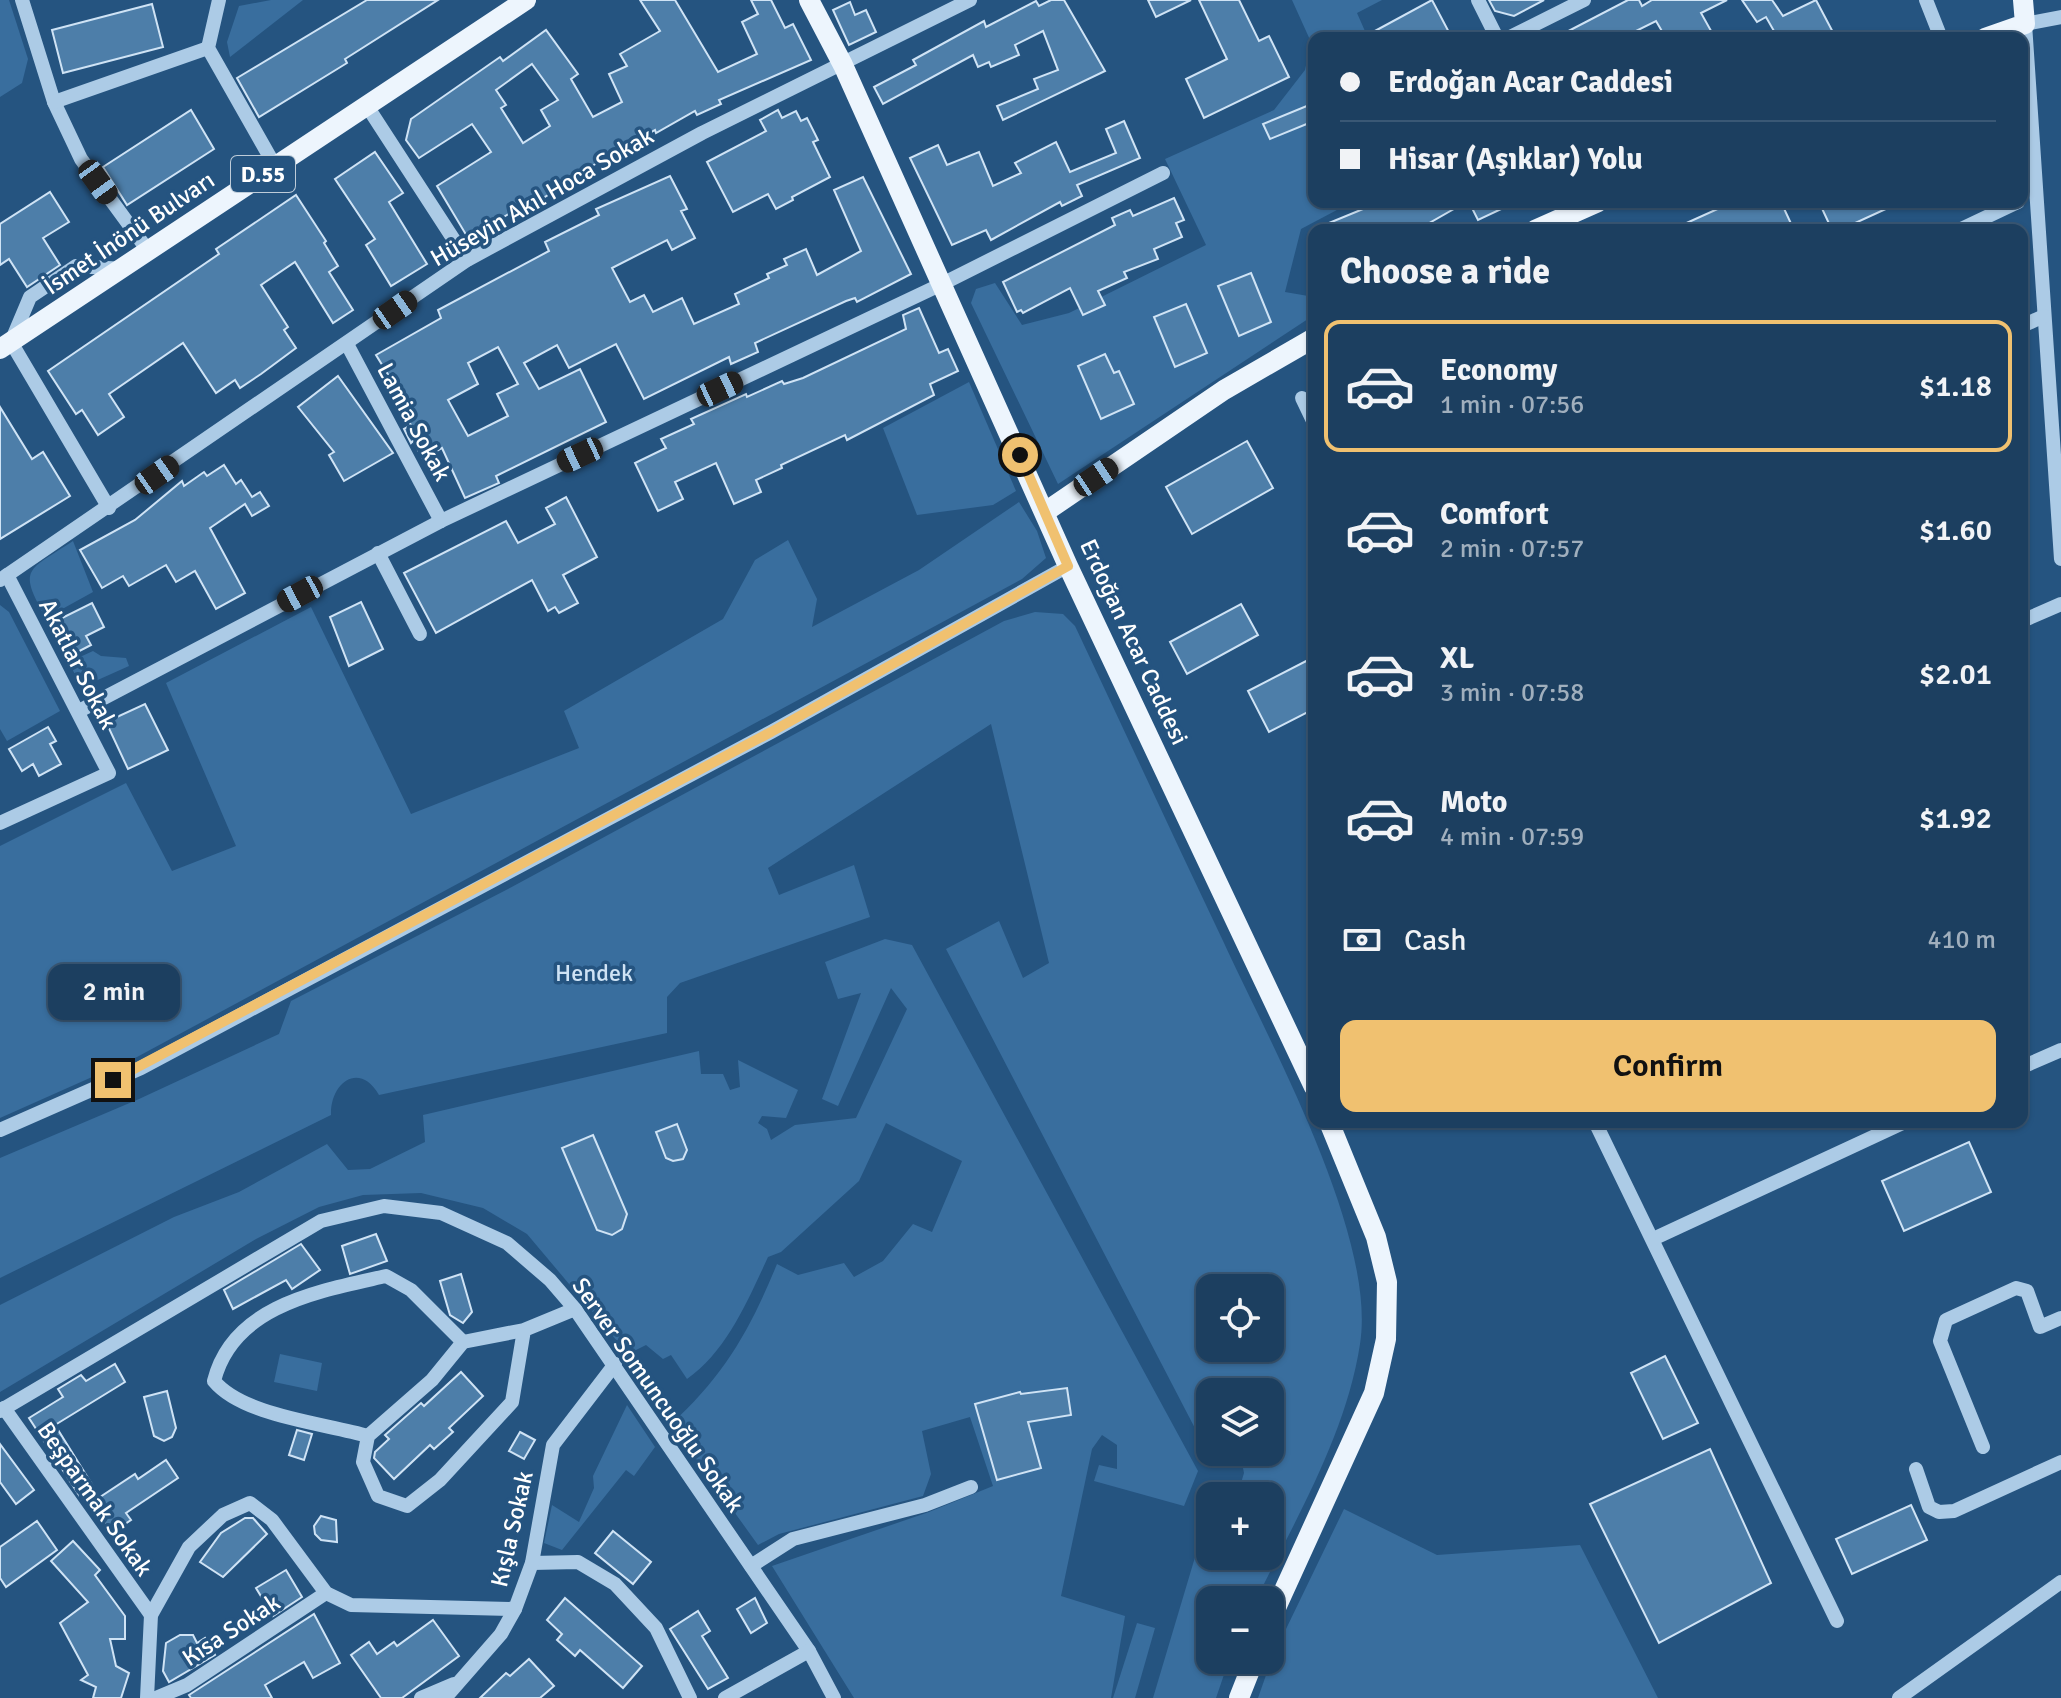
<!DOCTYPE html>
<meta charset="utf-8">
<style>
:root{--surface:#1c3f60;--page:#294a69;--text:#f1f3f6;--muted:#a0afbd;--line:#3a5875;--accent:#f0c170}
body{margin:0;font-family:Signika,sans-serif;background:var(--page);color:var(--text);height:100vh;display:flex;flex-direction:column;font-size:30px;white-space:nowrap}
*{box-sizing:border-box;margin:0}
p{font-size:26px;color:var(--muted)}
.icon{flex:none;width:44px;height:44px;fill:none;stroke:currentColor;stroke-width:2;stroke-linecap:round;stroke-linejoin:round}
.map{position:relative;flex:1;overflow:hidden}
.sheet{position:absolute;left:1308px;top:224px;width:720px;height:904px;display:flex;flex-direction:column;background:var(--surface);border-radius:16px;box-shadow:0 2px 6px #0004,0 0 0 2px var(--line)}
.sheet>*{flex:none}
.top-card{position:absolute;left:1308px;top:32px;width:720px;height:176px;border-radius:16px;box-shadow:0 2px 6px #0004,0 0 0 2px var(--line);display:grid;align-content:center;height:176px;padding:0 32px;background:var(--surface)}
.buttons{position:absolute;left:1196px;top:1274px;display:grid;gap:16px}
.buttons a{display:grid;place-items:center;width:88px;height:88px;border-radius:16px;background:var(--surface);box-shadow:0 2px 6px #0004,0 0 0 2px var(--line);font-size:40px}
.end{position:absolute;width:36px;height:36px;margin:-18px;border:10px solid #f0c170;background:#111;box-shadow:0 0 0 4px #111}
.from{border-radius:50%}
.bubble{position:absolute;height:56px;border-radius:16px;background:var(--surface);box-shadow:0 2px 6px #0004,0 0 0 2px var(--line);font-size:26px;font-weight:600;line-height:56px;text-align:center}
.car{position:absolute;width:24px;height:48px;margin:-24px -12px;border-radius:10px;box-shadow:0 0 6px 2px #0007;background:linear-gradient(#222 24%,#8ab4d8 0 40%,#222 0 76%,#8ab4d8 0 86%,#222 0)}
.top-card b{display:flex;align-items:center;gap:28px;height:76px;font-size:30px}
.top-card b+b{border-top:2px solid var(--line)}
.top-card i{width:20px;height:20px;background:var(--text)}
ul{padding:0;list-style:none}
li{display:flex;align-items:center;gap:24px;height:132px;margin:0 16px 12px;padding:0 16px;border:4px solid transparent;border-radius:16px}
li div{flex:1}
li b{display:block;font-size:30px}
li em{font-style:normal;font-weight:600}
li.selected{border-color:var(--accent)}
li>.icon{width:72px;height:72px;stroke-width:1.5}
h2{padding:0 32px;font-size:36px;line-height:96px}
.pay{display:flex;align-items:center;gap:20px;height:88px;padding:0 32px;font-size:30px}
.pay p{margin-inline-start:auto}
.action{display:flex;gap:16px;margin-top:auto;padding:16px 32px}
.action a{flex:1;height:92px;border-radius:16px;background:var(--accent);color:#111;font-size:32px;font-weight:600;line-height:92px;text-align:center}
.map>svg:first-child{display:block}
</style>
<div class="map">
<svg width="2061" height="1698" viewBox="0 0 2061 1698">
<rect width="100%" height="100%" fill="#255480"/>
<g fill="#396e9e" fill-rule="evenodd">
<path d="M0 0H9L28 59 22 83 0 97Z"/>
<path d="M271 0H303L230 57 227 42 239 6Z"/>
<path d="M1292 0H1382L1357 13 1368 38H1314V202H1352L1301 229 1285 292 1314 297V315L1058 484 971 303 976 289 995 283 1022 325 1069 313 1206 245 1165 159 1274 110 1305 70 1311 42Z"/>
<path d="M969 382 1016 491 993 505 917 515 883 428Z"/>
<path d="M1019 502 1037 531 1046 558 1022 579 137 1057 0 1118V846L126 783 172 871 236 846 166 683 311 607 411 814 579 748 564 711 723 619 755 560 788 540 817 599 812 627 919 570Z"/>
<path d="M73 541 93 592 46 618C17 567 28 571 73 541Z"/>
<path d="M0 605 9 612 60 711 7 741 0 729Z"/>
<path d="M1035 612 1063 614 1075 626C1125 732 1174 838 1224 943 1270 1043 1377 1237 1360 1344 1346 1435 1296 1518 1256 1600H1210V1660H1229L1216 1698H1153L1210 1507V1556H1270V1496H1213L1216 1487 1226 1491 1241 1483 1244 1473 1242 1463 1227 1454 1212 1461 946 949 999 921 1023 978 1049 963 991 724 768 868 779 895 854 865 870 917 680 983 667 997V1033L379 1095C360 1061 330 1082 331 1115L0 1278V1158L139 1099 279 1034 291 1001 508 889 1004 621ZM1210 1288H1270V1348H1210ZM1210 1392H1270V1452H1210Z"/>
<path d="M93 651 101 656 126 658 129 666 91 683 78 681 69 662Z"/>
<path d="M885 939 912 945 1198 1471 1184 1506 1094 1481 1099 1465 1117 1469V1445L1102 1435 1092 1449 1061 1596 1125 1616 1111 1698H854L772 1566 929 1512 993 1486 970 1417 922 1431 931 1474 923 1496 779 1534 758 1545 671 1424C724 1376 750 1330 777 1264L798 1275 844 1263 854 1277 883 1261 913 1224 932 1232 962 1161 886 1123 859 1181 781 1252 768 1257C748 1300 727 1351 687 1379L671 1355 663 1359 646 1345 628 1354 527 1234 483 1208 421 1193 363 1195 319 1207 256 1239 0 1392V1305L174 1217 239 1192 327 1144 348 1170 370 1169 425 1142 423 1115 699 1051 701 1074H723L730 1090 740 1087 738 1060 798 1090 786 1118 762 1116 758 1123 767 1129 771 1140 795 1125 856 1118 907 1009 891 988 838 1106 822 1099 861 993 838 999 825 962Z"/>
<path d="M280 1354 322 1363 317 1391 274 1382Z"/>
<path d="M627 1405 655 1447 634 1476 626 1470 562 1550 544 1543 552 1505 579 1522 594 1488 593 1476Z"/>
<path d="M1344 1509 1437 1555 1580 1545 1658 1698H1258L1272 1658Z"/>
<path d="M1137 1623 1155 1628 1135 1698H1113Z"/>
</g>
<g fill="#4d7ea9" stroke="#cfe3f5" stroke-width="2" fill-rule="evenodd">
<path d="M367 0H438L345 59 347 63 259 117 237 78Z"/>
<path d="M640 0H675L718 72 757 54 742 22 758 14 751 0H771L785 28 793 24 811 60 719 100 721 104 697 115 695 111 656 133 655 130 564 182 566 184 525 209 522 206 487 227 490 232 471 243 437 186 491 152 472 124 419 158 406 140 411 119 500 57 503 61 546 30 578 74 571 79 593 117 622 102 609 74 627 66 620 54 660 31ZM532 64 558 100 541 110 550 126 523 143 501 108 506 105 496 90Z"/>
<path d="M1051 0H1064L1105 71 1003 120 997 106 1038 89 1034 79 1058 70 1043 31 1015 45 1019 55 991 67 989 62 978 67 973 55 883 104 874 87 916 65 913 60 984 21 986 27 1036 1 1039 6Z"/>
<path d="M1148 0H1191L1156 17Z"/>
<path d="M1199 0H1239L1259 41 1269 36 1289 77 1204 118 1186 79 1227 59Z"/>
<path d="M1432 0 1452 38H1362Z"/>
<path d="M1489 0H1544L1514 16 1495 11Z"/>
<path d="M1628 0H1639L1642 6 1652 0H1727L1701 13 1715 38H1666L1656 21 1622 38H1555Z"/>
<path d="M1742 0H1772L1783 16 1816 0 1836 38H1778L1766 17 1757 22Z"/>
<path d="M850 2 855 15 866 10 876 32 849 45 833 10Z"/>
<path d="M152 4 163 47 63 73 52 30Z"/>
<path d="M1314 103V121L1270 139 1263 124Z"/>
<path d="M191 110 214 149 127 205 103 167Z"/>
<path d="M778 110 782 118 796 111 801 121 807 118 818 140 813 142 830 177 792 197 793 200 776 209 768 194 733 212 707 162 766 131 760 120Z"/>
<path d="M1124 121 1140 158 1077 185 1082 196 1062 206 1060 202 991 240 986 230 952 245 910 158 938 145 947 165 979 152 993 186 1021 173 1015 163 1056 142 1070 172 1116 153 1106 129Z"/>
<path d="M375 152 403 193 389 202 427 264 391 286 366 245 375 239 335 179Z"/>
<path d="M670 176 687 209 681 211 695 238 672 250 667 240 612 268 630 302 644 295 653 312 682 298 694 324 739 304 735 294 769 278 767 274 787 265 784 259 806 249 817 275 861 251 834 190 863 177 911 274 857 302 855 298 846 301 755 343 758 352 731 364 729 357 644 399 616 344 569 368 557 345 524 363 539 389 580 369 606 422 496 476 499 483 465 498 442 448 423 459 413 441 411 443 404 429 411 425 382 381 389 376 376 355 441 318 438 310 549 251 545 242 599 215 596 209ZM498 347 518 384 497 394 508 416 468 436 448 400 478 384 468 363Z"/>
<path d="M50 192 69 222 43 238 60 265 27 287 9 259 0 265V224Z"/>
<path d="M296 195 326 241 324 243 338 266 329 272 353 310 333 323 295 262 261 285 288 327 284 330 296 348 261 374 240 388 235 380 216 393 183 343 109 394 124 417 98 435 82 410 76 414 48 371 219 254 216 249Z"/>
<path d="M1174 198 1184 220 1176 223 1182 237 1154 249 1158 259 1124 272 1127 278 1098 291 1105 305 1083 315 1070 288 1023 313 1021 310 1017 312 1003 282 1115 225 1112 218 1130 210 1133 216Z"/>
<path d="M1380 202H1466L1426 225 1428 230H1312Z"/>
<path d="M1469 202H1516L1478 220Z"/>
<path d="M1733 202H1781L1794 230H1671Z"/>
<path d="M1819 202H1901L1840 230H1832Z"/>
<path d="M1251 273 1271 322 1239 336 1218 286Z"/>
<path d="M1186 304 1207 353 1175 367 1154 317Z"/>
<path d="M919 308 939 353 948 349 958 371 930 384 934 395 847 440 845 435 781 465 782 468 756 480 761 492 734 504 716 463 675 482 683 499 658 511 635 463 666 448 661 439 694 424 691 419 746 394 747 397 782 381 784 384 803 378 906 329 903 315Z"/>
<path d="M1105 354 1114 373 1119 371 1134 404 1101 419 1078 366Z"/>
<path d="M338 376 393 453 344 481 329 455 334 452 298 407Z"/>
<path d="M0 407 32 459 43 452 70 496 0 539Z"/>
<path d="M1247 441 1273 488 1192 534 1166 487Z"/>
<path d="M224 465 236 484 241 480 252 497 260 492 269 506 252 516 245 504 210 528 245 593 216 609 195 571 176 582 166 565 129 586 123 576 102 588 80 550 135 520 182 481 184 486 204 472 207 476Z"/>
<path d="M566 497 597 557 563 575 578 603 559 613 555 607 548 611 532 580 436 633 404 573 506 521 518 543 555 524 546 508Z"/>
<path d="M361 602 383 649 349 666 330 617Z"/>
<path d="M92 603 104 627 86 636 91 645 70 656 54 622Z"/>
<path d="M1241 604 1258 635 1187 674 1170 642Z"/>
<path d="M1314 657V709L1269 732 1248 691Z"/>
<path d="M145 704 168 750 128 769 106 722Z"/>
<path d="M48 727 56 741 50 744 61 764 39 776 33 764 22 771 9 749Z"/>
<path d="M677 1124 687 1150 683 1159 673 1161 666 1158 656 1132Z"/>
<path d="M593 1135 627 1214 622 1229 612 1235 597 1230 562 1148Z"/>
<path d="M1969 1142 1991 1192 1904 1231 1882 1181Z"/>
<path d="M376 1234 387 1261 350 1274 342 1246Z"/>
<path d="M301 1244 320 1270 292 1289 286 1280 233 1309 224 1290Z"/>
<path d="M461 1274 472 1312 463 1323 450 1315 440 1281Z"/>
<path d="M1665 1356 1698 1423 1663 1439 1631 1373Z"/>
<path d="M115 1364 125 1382 55 1425 93 1486 79 1495 29 1418 63 1397 58 1389 81 1375 86 1381Z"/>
<path d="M461 1372 483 1396 449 1428 453 1432 434 1449 430 1445 394 1479 374 1458 375 1452 389 1439 385 1435 421 1403 424 1406Z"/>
<path d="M1067 1388 1071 1415 1028 1422 1041 1468 997 1480 975 1404 1020 1392 1021 1394Z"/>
<path d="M167 1391 176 1428 172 1437 164 1441 154 1436 144 1397Z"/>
<path d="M297 1430 312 1434 304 1460 289 1455Z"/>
<path d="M520 1432 535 1440 524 1459 509 1451Z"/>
<path d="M0 1444 34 1490 16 1504 0 1482Z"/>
<path d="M1710 1449 1771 1583 1659 1643 1590 1504Z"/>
<path d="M166 1460 178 1478 126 1513 131 1520 116 1530 112 1525 108 1528 91 1503 135 1474 138 1479Z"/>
<path d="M1911 1505 1927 1540 1852 1574 1836 1539Z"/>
<path d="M321 1516 336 1520 337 1542 321 1540 315 1534 314 1526Z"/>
<path d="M245 1518H253L267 1534 223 1577 200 1562 221 1533Z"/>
<path d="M37 1521 57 1550 6 1587 0 1578V1547Z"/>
<path d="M613 1531 651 1562 633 1584 595 1553Z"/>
<path d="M73 1541 100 1570 95 1575 125 1616V1639H110L116 1666 129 1673 121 1698H93L96 1687 81 1680 88 1675 60 1623 88 1602 51 1561Z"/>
<path d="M286 1570 302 1597 273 1616 256 1588Z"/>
<path d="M565 1598 642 1666 623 1688 580 1650 575 1656 557 1640 562 1634 547 1620Z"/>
<path d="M755 1598 767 1623 751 1633 737 1609Z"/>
<path d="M698 1611 710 1631 702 1636 728 1678 708 1689 670 1629Z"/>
<path d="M314 1614 340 1663 313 1678 304 1662 265 1685 272 1698H191L189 1695Z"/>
<path d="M433 1620 459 1656 402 1698H381L351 1655 369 1642 377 1654 394 1642 397 1646Z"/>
<path d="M180 1635H193L197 1643 205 1638 215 1655 169 1682 163 1671 166 1643Z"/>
<path d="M529 1659 554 1686 540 1698H480L506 1673 510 1676Z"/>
</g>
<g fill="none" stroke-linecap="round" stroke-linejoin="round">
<g stroke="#accbe6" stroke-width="14">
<path d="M22 0 54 102 81 159 149 252"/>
<path d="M219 0 208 48 275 166"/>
<path d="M1478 0 1497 38"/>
<path d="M1926 0 1941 38"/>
<path d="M2061 17 2025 24 2061 559"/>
<path d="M1508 38 1584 0"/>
<path d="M54 102 208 48"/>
<path d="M367 106 467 260"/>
<path d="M1959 230 2018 202"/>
<path d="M2022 326 2044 316"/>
<path d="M347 344 441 521"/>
<path d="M1302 398 1314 423"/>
<path d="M109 508 11 342 30 297 76 266 123 269"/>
<path d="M378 553 420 634"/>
<path d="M0 580 467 260 702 133 970 0"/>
<path d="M2022 621 2061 604"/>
<path d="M79 711 441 521 942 284 1163 173"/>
<path d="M0 823 109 773 7 575"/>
<path d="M2022 1067 2061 1050"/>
<path d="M1595 1122 1837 1621"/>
<path d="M0 1130 141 1068 771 732 1068 566"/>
<path d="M1653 1239 1905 1122"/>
<path d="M524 1330 463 1342 432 1380 368 1436 363 1462 378 1496 407 1506 440 1480 512 1402 524 1330 575 1309"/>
<path d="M4 1408 151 1615"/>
<path d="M0 1411 321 1221 384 1206 441 1213 507 1243 550 1280 575 1309 809 1651 834 1698"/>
<path d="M368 1436C323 1423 243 1416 214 1381 233 1305 320 1291 386 1276L411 1290 463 1342"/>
<path d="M1983 1447 1940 1341 1946 1320 2016 1288 2027 1291 2040 1327 2061 1318"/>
<path d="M1916 1469 1929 1507 1939 1512 1954 1511 2061 1462"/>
<path d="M532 1563 578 1562 615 1584 656 1628 690 1698"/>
<path d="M751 1566 793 1539 925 1505 971 1487"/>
<path d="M147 1698 151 1615 189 1547 223 1515 250 1503 272 1520 326 1593 351 1605 515 1609"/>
<path d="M156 1698 187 1685 326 1593"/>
<path d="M421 1698 454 1684"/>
<path d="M445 1698 501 1634 515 1609 532 1563 553 1445 615 1364"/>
<path d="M725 1698 809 1651"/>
<path d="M1899 1698 2061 1582"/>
</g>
<g stroke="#edf5fd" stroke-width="20">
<path d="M809 0 843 65 1068 566 1314 1087"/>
<path d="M1985 38 2025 24 2023 0"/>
<path d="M1535 230 1598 202"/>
<path d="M0 349 526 0"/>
<path d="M1045 512 1224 390 1314 338"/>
<path d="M1270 1621 1374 1393 1386 1339 1387 1282 1376 1237 1329 1122"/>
<path d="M1239 1698 1254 1660"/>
</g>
</g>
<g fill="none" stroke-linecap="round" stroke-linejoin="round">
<path stroke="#f0c170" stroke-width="10" d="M113 1080 771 732 1068 566 1020 455"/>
</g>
<g text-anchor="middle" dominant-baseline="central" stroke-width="7" stroke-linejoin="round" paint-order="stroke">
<rect fill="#255480" stroke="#beccd9" stroke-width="2" x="231" y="156" width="64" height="36" rx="6"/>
<g font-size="22" font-weight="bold" fill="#fff">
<text x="263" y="174">D.55</text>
</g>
<g font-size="24" fill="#fff" stroke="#255480">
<text transform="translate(542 197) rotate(-30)">Hüseyin Akıl Hoca Sokak</text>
<text transform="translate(129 233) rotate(-34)">İsmet İnönü Bulvarı</text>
<text transform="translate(414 422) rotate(62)">Lamia Sokak</text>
<text transform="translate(1134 642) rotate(65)">Erdoğan Acar Caddesi</text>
<text transform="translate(78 664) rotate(63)">Akatlar Sokak</text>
<text transform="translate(658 1395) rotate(55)">Server Somuncuoğlu Sokak</text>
<text transform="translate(95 1499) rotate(55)">Beşparmak Sokak</text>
<text transform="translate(512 1529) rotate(-77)">Kışla Sokak</text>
<text transform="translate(231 1630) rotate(-33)">Kısa Sokak</text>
</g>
<g font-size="24" fill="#cfe3f5" stroke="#255480">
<text x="594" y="973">Hendek</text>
</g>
</g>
</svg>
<div class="buttons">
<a><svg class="icon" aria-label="locate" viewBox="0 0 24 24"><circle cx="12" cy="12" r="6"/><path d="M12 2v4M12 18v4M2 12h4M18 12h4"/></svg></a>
<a><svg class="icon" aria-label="layers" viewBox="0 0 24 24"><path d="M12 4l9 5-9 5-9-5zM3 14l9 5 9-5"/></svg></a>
<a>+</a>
<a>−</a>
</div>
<i class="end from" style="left:1020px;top:455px"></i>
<i class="end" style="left:113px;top:1080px"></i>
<div class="bubble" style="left:48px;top:964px;width:132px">2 min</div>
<i class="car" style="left:98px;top:182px;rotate:144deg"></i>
<i class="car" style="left:395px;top:310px;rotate:55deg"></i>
<i class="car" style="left:720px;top:389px;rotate:65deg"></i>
<i class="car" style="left:580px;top:455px;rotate:245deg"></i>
<i class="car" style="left:157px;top:475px;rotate:55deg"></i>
<i class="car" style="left:1096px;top:477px;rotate:56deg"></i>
<i class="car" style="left:300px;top:594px;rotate:242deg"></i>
<div class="top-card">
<b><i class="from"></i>Erdoğan Acar Caddesi</b>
<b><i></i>Hisar (Aşıklar) Yolu</b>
</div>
<section class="sheet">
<h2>Choose a ride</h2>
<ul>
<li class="selected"><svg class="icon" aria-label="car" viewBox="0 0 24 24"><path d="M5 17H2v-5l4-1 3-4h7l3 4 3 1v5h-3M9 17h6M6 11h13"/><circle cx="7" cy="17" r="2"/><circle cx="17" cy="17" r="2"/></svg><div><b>Economy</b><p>1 min · 07:56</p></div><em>$1.18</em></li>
<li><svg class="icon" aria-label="car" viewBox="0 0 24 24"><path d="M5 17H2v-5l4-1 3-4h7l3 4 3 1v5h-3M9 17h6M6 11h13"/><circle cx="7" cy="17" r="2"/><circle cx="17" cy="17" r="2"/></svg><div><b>Comfort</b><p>2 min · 07:57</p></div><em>$1.60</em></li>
<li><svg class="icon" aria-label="car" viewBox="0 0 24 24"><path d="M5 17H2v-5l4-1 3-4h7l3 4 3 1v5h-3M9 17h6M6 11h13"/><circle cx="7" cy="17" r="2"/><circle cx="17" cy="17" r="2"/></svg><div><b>XL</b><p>3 min · 07:58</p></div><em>$2.01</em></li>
<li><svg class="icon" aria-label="car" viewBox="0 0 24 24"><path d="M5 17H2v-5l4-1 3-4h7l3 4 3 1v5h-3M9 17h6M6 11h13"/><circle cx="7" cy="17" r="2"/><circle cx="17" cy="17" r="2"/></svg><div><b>Moto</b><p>4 min · 07:59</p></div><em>$1.92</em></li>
</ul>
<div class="pay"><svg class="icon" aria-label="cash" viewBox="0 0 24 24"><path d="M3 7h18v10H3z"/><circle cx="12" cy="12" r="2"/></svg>Cash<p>410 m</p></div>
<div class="action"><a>Confirm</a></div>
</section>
</div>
